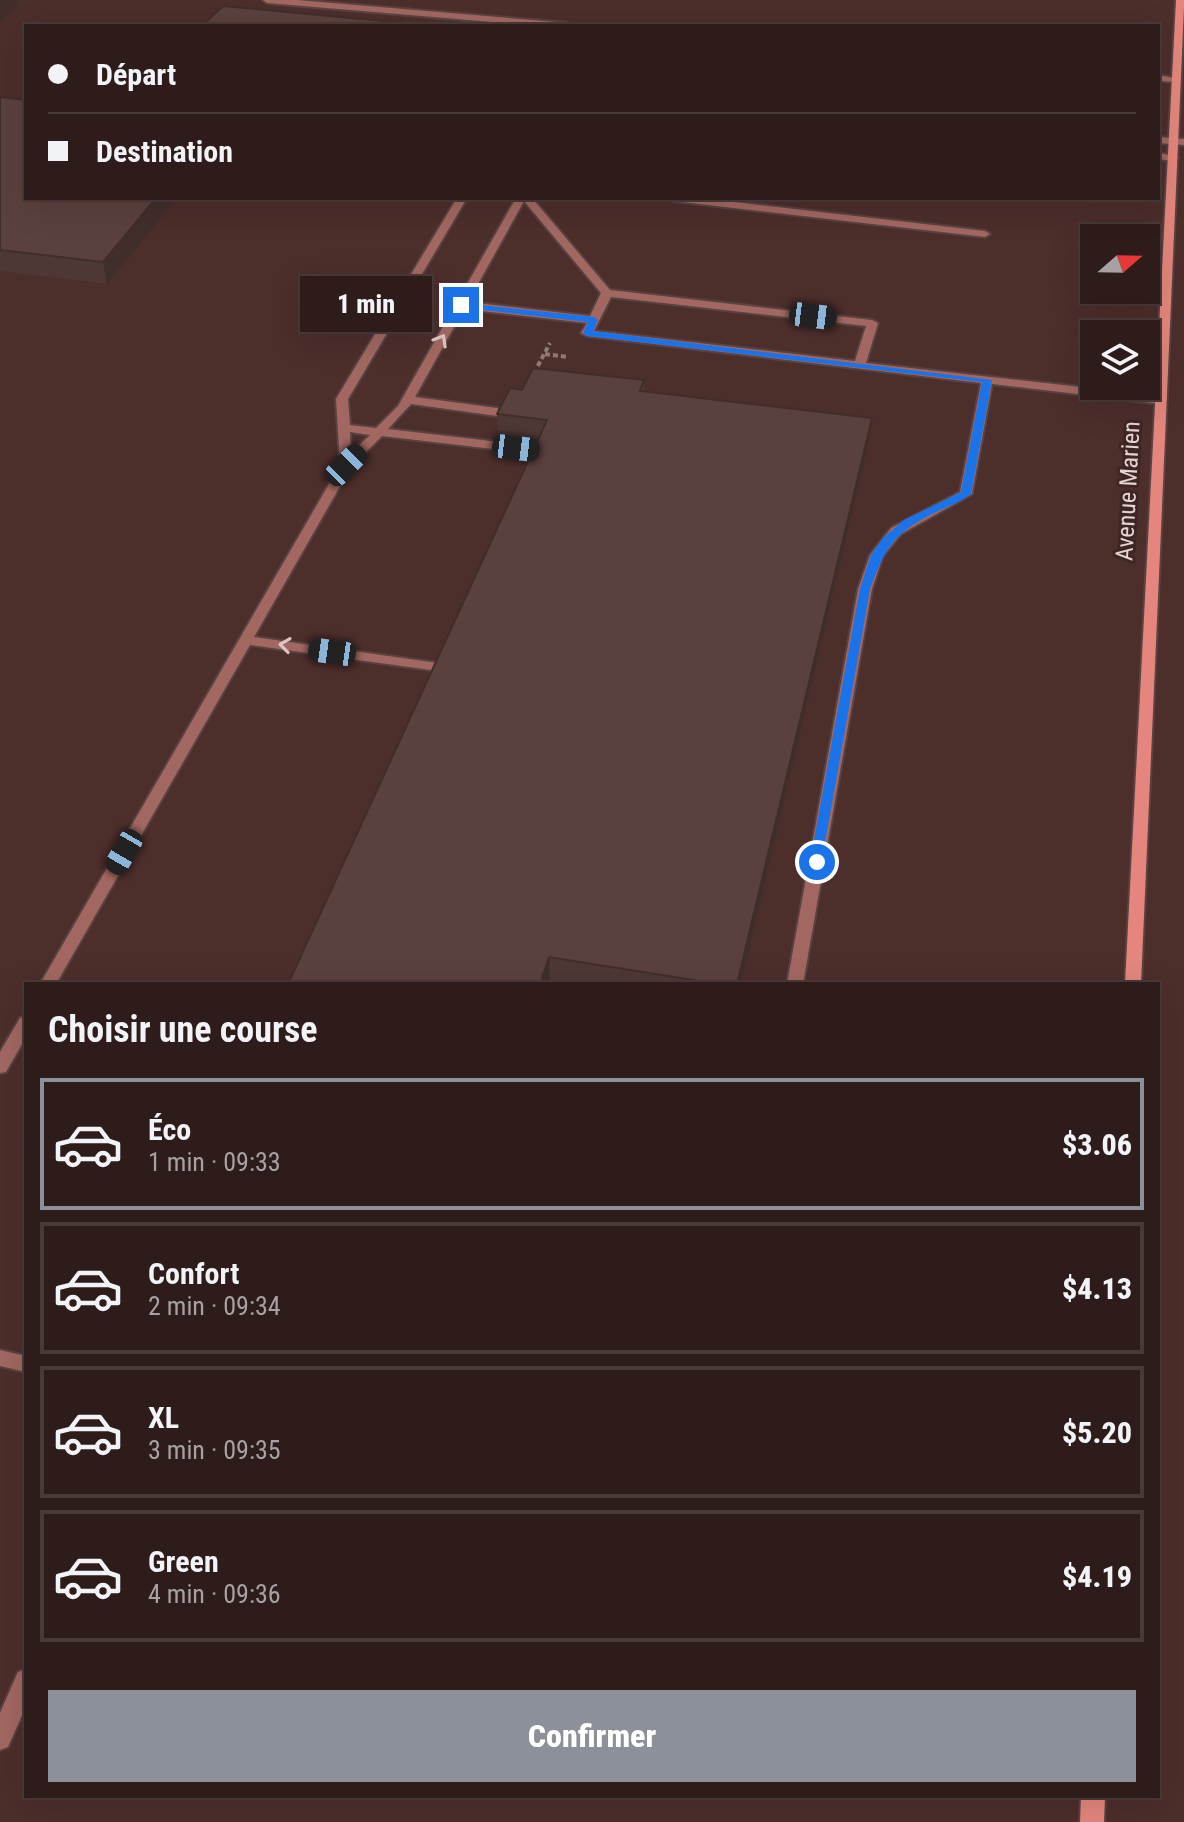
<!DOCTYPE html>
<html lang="fr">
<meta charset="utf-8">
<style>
:root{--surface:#2e1c1b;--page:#362524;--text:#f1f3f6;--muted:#a7a1a3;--line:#493a3a;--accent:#8c9099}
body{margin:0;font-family:"Roboto Condensed",sans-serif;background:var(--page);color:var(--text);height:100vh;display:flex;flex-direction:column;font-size:30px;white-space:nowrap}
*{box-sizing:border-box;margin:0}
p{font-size:26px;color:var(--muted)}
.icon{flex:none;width:44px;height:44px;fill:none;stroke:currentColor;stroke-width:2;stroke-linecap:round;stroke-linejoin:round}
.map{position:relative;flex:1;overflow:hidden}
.panel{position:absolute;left:24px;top:982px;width:1136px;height:816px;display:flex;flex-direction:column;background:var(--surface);border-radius:0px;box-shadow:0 8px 32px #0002,0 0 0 2px var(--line)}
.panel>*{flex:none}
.banner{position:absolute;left:24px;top:24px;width:1136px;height:176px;border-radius:0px;box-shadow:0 8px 32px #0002,0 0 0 2px var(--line);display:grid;align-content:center;height:176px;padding:0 24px;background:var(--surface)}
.needle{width:52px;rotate:70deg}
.tools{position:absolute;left:1080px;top:224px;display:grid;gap:16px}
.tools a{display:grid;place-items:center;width:80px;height:80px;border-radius:0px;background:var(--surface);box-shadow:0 8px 32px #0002,0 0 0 2px var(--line);font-size:40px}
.end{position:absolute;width:36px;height:36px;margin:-18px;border:10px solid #1a73e8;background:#fff;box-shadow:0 0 0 4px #fff}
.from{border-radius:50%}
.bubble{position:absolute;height:56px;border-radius:0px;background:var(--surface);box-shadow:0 8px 32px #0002,0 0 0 2px var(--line);font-size:26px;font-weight:800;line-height:56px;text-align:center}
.car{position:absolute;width:24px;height:48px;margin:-24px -12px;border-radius:10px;box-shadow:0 0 6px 2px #0007;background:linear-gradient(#222 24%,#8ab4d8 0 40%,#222 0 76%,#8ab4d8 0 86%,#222 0)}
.banner b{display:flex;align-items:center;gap:28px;height:76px;font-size:30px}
.banner b+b{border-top:2px solid var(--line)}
.banner i{width:20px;height:20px;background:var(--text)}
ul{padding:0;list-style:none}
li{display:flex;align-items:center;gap:24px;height:132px;margin:0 16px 12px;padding:0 8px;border:4px solid var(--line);border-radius:0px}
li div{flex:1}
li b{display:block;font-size:30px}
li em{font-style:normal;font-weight:800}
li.current{border-color:var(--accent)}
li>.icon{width:72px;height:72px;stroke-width:1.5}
h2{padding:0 24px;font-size:36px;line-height:96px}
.cta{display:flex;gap:16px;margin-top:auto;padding:16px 24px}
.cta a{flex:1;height:92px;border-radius:0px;background:var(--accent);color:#fff;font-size:32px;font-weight:800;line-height:92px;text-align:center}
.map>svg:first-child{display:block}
</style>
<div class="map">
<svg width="1184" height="1822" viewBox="0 0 1184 1822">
<rect width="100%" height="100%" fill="#3e2624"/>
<path fill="#4c2e2b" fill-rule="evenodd" d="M0 0H1184V1822H0ZM26 26H1158V198H26ZM1094 238H1146V290H1094ZM1094 334H1146V386H1094ZM26 984H1158V1796H26Z"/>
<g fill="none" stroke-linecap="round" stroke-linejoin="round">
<g stroke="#594240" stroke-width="4">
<g id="lane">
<path d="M1158 137 1184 139V145L1158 143Z"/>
<path d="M1158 153 1176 156 1178 158 1173 161 1158 159Z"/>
<path d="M457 198H467L348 399 350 425 376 428 398 406 516 198H532L610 290 872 320 878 323 866 363 1161 396 1167 400 1161 404 992 384 972 494 901 534 883 556 872 589 803 984H787L858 589 870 555 891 528 960 492 981 383 587 336 581 333 587 323 464 309 415 397 497 408 503 412 497 416 411 404 388 429 543 447 549 451 543 455 382 436 351 467 254 637 445 664 452 668 445 672 250 645 56 984H40L340 465 336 399ZM524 201 601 293 590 316 468 302ZM611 297 866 326 855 361 594 331ZM350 432 370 435 351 453Z"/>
<path d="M668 198H700L985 231 990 234 985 237 673 201Z"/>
<path d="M26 1016V1037L6 1072 0 1073V1052L20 1018Z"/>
<path d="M0 1350 26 1356V1372L0 1366Z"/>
<path d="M26 1669V1706L8 1747 0 1750V1713L18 1672Z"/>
</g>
</g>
<g stroke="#594240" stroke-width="4">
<g id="street">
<path d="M263 0H297L568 23 572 26H538L267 3Z"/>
<path d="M1158 75 1181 79 1176 82 1158 81Z"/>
</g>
</g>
<g stroke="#594240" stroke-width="4">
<g id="secondary">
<path d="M1176 0H1184V7L1141 984H1125Z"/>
<path d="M1081 1796H1105L1104 1822H1080Z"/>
</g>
</g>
<g stroke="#8f7a78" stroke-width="4" stroke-dasharray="5 3" stroke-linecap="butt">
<path d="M545 354 568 357"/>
<path d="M534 373 550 343"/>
</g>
<use href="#lane" fill="#a26761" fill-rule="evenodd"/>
<use href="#street" fill="#a26761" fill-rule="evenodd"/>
<use href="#secondary" fill="#e4867d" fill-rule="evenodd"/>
</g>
<g fill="#4e3835">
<path d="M0 97 177 198 107 284 0 271Z"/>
<path d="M644 380V392L869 441 741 984H566L550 981 537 441 498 436 497 414 522 390Z"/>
</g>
<g fill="#402e2b">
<path d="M0 0H17L18 5 0 22Z"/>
<path d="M156 198H177L107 284 103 262Z"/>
<path d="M872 418 869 441 741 984H737Z"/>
<path d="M549 957V984H540Z"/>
</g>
<g fill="#5b413e" stroke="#402e2b" stroke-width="2">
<path d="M223 6 437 26H202Z"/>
<path d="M0 97 26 100V198H156L103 262 0 250Z"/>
<path d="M533 368 644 380 640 391 872 418 737 984H718L549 957 540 984H288L547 420 497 414 510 388 522 390Z"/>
</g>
<defs><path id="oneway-chevron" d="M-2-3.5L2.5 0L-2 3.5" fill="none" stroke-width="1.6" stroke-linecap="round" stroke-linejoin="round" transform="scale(2)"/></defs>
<g stroke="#dbc4c1">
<use href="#oneway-chevron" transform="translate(441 340) rotate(-60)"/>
<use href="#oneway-chevron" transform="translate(285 645) rotate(-172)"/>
</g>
<path fill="#1a73e8" d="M461 303 594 317 598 320 593 331 992 380 971 494C962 501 949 506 938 511 895 532 886 545 870 589L821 865 810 862 860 589 871 555 882 539 904 520 961 492 982 382 587 336 583 333 588 322 457 307Z"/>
<g text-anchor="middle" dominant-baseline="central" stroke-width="6" stroke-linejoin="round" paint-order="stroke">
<g font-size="24" fill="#e5d4d2" stroke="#3e2624">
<text transform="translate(1128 491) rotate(-87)">Avenue Marien</text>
</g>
</g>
</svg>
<div class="tools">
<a><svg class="needle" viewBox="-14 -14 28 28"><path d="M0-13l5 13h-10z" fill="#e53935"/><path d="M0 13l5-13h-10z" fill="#a7a1a3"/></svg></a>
<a><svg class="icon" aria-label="layers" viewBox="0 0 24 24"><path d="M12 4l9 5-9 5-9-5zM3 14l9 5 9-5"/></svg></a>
</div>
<i class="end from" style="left:817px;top:862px"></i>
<i class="end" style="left:461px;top:305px"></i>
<div class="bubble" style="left:300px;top:276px;width:132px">1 min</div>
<i class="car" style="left:813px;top:316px;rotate:97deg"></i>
<i class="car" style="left:516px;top:448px;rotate:97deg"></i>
<i class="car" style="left:346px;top:465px;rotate:45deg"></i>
<i class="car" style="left:332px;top:652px;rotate:278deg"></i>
<i class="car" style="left:124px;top:852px;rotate:210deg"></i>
<div class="banner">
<b><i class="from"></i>Départ</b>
<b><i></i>Destination</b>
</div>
<section class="panel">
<h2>Choisir une course</h2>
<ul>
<li class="current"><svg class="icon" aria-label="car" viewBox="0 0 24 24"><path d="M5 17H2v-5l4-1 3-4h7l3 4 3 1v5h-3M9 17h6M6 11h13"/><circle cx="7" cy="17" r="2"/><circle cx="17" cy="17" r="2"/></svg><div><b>Éco</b><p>1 min · 09:33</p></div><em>$3.06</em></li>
<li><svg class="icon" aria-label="car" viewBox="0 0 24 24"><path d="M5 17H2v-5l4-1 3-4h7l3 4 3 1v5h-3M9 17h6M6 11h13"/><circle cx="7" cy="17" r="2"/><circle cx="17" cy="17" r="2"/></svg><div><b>Confort</b><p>2 min · 09:34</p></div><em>$4.13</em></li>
<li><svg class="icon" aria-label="car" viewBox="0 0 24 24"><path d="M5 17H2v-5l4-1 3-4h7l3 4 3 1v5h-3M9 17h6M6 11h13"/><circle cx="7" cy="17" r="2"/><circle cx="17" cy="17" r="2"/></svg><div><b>XL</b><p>3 min · 09:35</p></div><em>$5.20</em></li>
<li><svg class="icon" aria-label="car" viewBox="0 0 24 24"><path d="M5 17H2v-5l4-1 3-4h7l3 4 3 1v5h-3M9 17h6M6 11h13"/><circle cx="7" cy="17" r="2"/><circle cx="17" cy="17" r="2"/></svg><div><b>Green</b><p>4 min · 09:36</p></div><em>$4.19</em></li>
</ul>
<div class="cta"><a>Confirmer</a></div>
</section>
</div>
